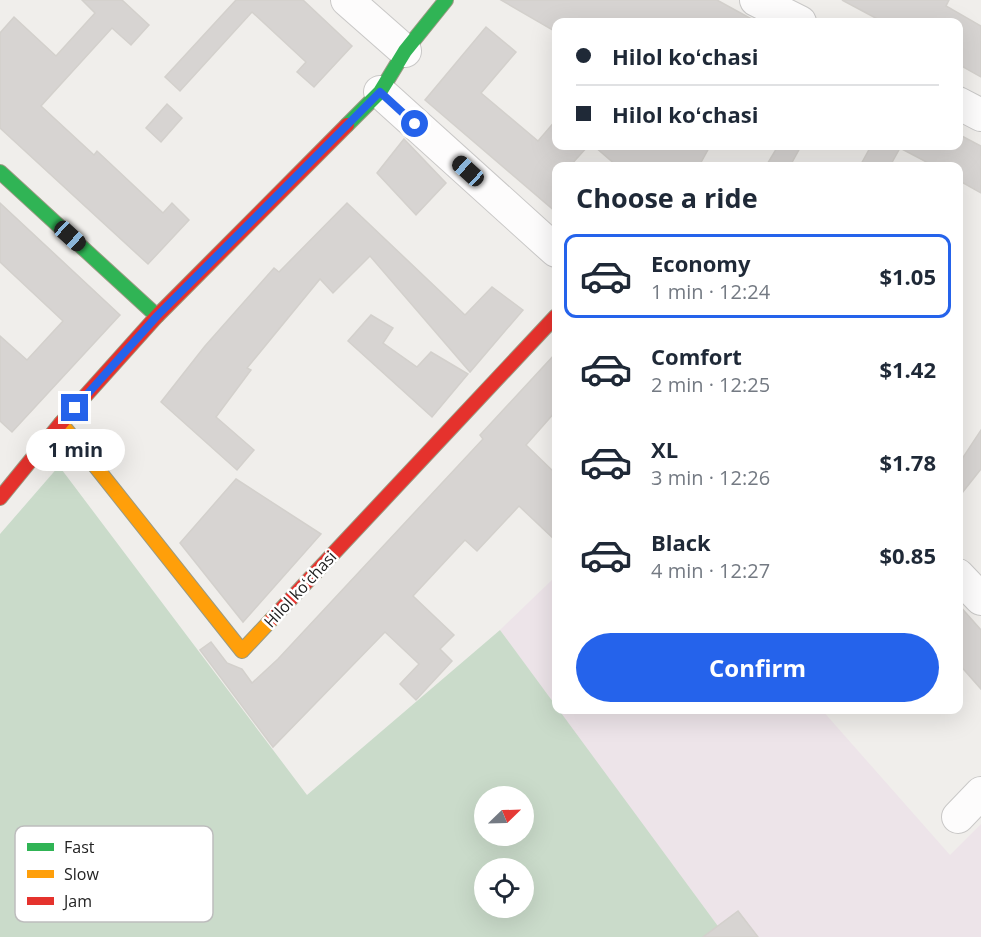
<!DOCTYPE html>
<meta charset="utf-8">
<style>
:root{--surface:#fff;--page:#f2f2f3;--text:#1f2937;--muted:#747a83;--line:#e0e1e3;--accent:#2563eb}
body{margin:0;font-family:"Open Sans",sans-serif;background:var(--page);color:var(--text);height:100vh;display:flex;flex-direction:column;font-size:22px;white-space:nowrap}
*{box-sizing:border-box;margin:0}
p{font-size:20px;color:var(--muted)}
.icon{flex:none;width:33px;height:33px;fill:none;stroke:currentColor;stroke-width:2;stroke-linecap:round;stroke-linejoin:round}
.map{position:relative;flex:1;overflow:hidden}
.panel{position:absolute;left:552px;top:162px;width:411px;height:552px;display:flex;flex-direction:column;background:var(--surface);border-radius:12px;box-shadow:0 6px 24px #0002}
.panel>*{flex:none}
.banner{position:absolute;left:552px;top:18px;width:411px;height:132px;border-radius:12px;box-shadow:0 6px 24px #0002;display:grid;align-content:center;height:132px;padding:0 24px;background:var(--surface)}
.needle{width:39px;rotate:67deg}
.fabs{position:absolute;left:474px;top:786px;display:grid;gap:12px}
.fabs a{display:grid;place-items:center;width:60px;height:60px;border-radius:50%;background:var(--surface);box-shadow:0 6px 24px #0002;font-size:30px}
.end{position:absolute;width:27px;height:27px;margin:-14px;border:8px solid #2563eb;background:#fff;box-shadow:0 0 0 3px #fff}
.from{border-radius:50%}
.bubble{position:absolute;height:42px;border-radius:21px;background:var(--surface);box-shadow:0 6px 24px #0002;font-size:20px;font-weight:700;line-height:42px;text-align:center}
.car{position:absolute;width:18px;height:36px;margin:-18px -9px;border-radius:8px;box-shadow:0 0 4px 2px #0007;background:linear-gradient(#222 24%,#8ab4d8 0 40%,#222 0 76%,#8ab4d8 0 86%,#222 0)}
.banner b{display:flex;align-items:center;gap:21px;height:57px;font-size:22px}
.banner b+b{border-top:2px solid var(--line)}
.banner i{width:15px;height:15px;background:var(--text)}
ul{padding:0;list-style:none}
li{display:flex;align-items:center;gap:18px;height:84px;margin:0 12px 9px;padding:0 12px;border:3px solid transparent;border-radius:12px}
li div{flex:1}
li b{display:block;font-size:22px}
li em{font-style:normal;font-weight:700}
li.current{border-color:var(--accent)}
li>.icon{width:54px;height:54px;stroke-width:1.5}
h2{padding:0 24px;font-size:27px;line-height:72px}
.primary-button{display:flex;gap:12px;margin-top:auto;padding:12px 24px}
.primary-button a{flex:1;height:69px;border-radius:36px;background:var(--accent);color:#fff;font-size:24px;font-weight:700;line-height:69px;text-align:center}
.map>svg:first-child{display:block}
</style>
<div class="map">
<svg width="981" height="937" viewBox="0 0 981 937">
<rect width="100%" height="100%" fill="#f0eeeb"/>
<g fill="#ede4e9">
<path d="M556 576V707L500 630Z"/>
<path d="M558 710H822L950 855 981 824V937H726Z"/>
</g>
<path fill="#cadbca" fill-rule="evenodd" d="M59 466 307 795 500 630 726 937H0V534ZM484 796H524V836H484ZM484 868H524V908H484Z"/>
<g fill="#d7d4d2" stroke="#d3d0cc" stroke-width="1.5">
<path d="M82 0H122L149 25 131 45 112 28 41 106 94 155 97 151 163 213 172 203 189 220 148 264 0 128V33L14 17 56 56 95 13Z"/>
<path d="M236 0H303L352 46 314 87 297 72 306 62 252 12 180 91 165 77Z"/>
<path d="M501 0H717L757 22H556V32Z"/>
<path d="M842 0H949L946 6 981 26V77L958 64V22H883Z"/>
<path d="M486 27 516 52 481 93 538 141 556 120V146H588L570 166H556V212L425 100Z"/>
<path d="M167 104 182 118 161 142 146 128Z"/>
<path d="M958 134 981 146V193L958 180V166H934L900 148 890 166H860L871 146H958Z"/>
<path d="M404 139 446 183 416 215 377 173Z"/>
<path d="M594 146H710L699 166H617Z"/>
<path d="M778 146H801L790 166H766Z"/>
<path d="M0 203 120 315 12 432 0 421V336L27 360 63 321 0 262Z"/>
<path d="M347 203 465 315 492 287 523 310 470 372 370 256 333 293 320 279 247 368 251 370 216 417 254 450 237 470 161 402 205 346 274 268 279 272Z"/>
<path d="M371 315 393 328 383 343 417 367 431 352 468 374 432 417 348 341Z"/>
<path d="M556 353V411L526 445 556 474V541L519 506 477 551 465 540 413 596 454 635 440 649 452 661 416 700 400 684 419 664 385 632 273 747 200 650 211 642 227 663 242 669 252 683 278 659 483 439 480 435Z"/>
<path d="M981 430V469L958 498V465Z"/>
<path d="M236 479 321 534 243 622 180 543Z"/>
<path d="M958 604 981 630V689L958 663Z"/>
<path d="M738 911 758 937H703Z"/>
</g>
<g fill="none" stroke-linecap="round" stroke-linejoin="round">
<g stroke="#c9c8c7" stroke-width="34">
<g id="street">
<path d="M347 0 405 51"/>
<path d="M756 0 800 22"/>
<path d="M380 92 556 251"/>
<path d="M958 103 981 115"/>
<path d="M958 575 981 599"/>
<path d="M958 817 981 793"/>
</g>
</g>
<g stroke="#999a82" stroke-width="16">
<g id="fast">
<path d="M347 125 380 92 405 51 446 0"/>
<path d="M0 172 157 316"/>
</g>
</g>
<g stroke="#999a82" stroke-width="16">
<path id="slow" d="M61 423 242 651 272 619"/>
</g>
<g stroke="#999a82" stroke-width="16">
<g id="jam">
<path d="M0 498 61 423 157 316 347 125"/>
<path d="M272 619 556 316"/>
</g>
</g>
<use href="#street" stroke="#fdfcfc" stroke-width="32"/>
<use href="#fast" stroke="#30b455" stroke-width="14"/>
<use href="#slow" stroke="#ff9f0a" stroke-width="14"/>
<use href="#jam" stroke="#e5322d" stroke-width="14"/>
</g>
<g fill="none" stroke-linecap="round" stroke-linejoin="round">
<path stroke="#2563eb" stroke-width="8" d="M75 408 157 316 380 92 415 124"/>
</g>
<g text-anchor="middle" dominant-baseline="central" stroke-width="5" stroke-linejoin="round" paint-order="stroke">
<g font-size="16" fill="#222" stroke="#fff">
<text transform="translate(300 589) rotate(-47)">Hilol koʻchasi</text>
</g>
</g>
<rect x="15" y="826" width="198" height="96" rx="9" fill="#fff" stroke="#bdbdbd" stroke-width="1.5"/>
<rect x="27" y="843" width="27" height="8" fill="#30b455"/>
<rect x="27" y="870" width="27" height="8" fill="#ff9f0a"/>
<rect x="27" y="897" width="27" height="8" fill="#e5322d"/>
<g font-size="16" fill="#222">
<text x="64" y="853">Fast</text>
<text x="64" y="880">Slow</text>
<text x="64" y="907">Jam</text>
</g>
</svg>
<div class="fabs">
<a><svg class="needle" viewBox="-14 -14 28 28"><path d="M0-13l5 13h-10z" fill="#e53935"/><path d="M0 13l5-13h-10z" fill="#747a83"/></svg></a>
<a><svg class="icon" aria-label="locate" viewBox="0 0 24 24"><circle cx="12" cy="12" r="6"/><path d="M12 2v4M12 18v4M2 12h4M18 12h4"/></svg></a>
</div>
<i class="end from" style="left:415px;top:124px"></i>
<i class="end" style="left:75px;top:408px"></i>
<div class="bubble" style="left:26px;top:429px;width:99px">1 min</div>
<i class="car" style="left:468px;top:171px;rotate:312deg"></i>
<i class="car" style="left:70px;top:236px;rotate:132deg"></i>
<div class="banner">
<b><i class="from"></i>Hilol koʻchasi</b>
<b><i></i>Hilol koʻchasi</b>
</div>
<section class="panel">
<h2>Choose a ride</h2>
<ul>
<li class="current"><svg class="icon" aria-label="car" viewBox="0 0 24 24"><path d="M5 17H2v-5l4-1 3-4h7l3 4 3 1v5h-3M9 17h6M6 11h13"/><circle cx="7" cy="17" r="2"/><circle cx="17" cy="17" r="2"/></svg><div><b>Economy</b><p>1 min · 12:24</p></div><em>$1.05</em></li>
<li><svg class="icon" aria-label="car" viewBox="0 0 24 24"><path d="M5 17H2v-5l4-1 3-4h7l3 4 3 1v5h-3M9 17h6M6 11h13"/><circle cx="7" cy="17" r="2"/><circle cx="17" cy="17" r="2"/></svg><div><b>Comfort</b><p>2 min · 12:25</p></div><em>$1.42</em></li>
<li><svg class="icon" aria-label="car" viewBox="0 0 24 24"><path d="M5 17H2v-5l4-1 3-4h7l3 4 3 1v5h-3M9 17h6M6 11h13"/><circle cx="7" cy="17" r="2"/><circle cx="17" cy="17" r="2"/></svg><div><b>XL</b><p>3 min · 12:26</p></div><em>$1.78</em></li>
<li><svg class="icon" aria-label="car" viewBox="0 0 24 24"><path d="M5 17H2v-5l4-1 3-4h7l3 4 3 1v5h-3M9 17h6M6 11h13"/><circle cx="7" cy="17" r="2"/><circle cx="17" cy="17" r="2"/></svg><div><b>Black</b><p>4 min · 12:27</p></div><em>$0.85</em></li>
</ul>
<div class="primary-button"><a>Confirm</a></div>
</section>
</div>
